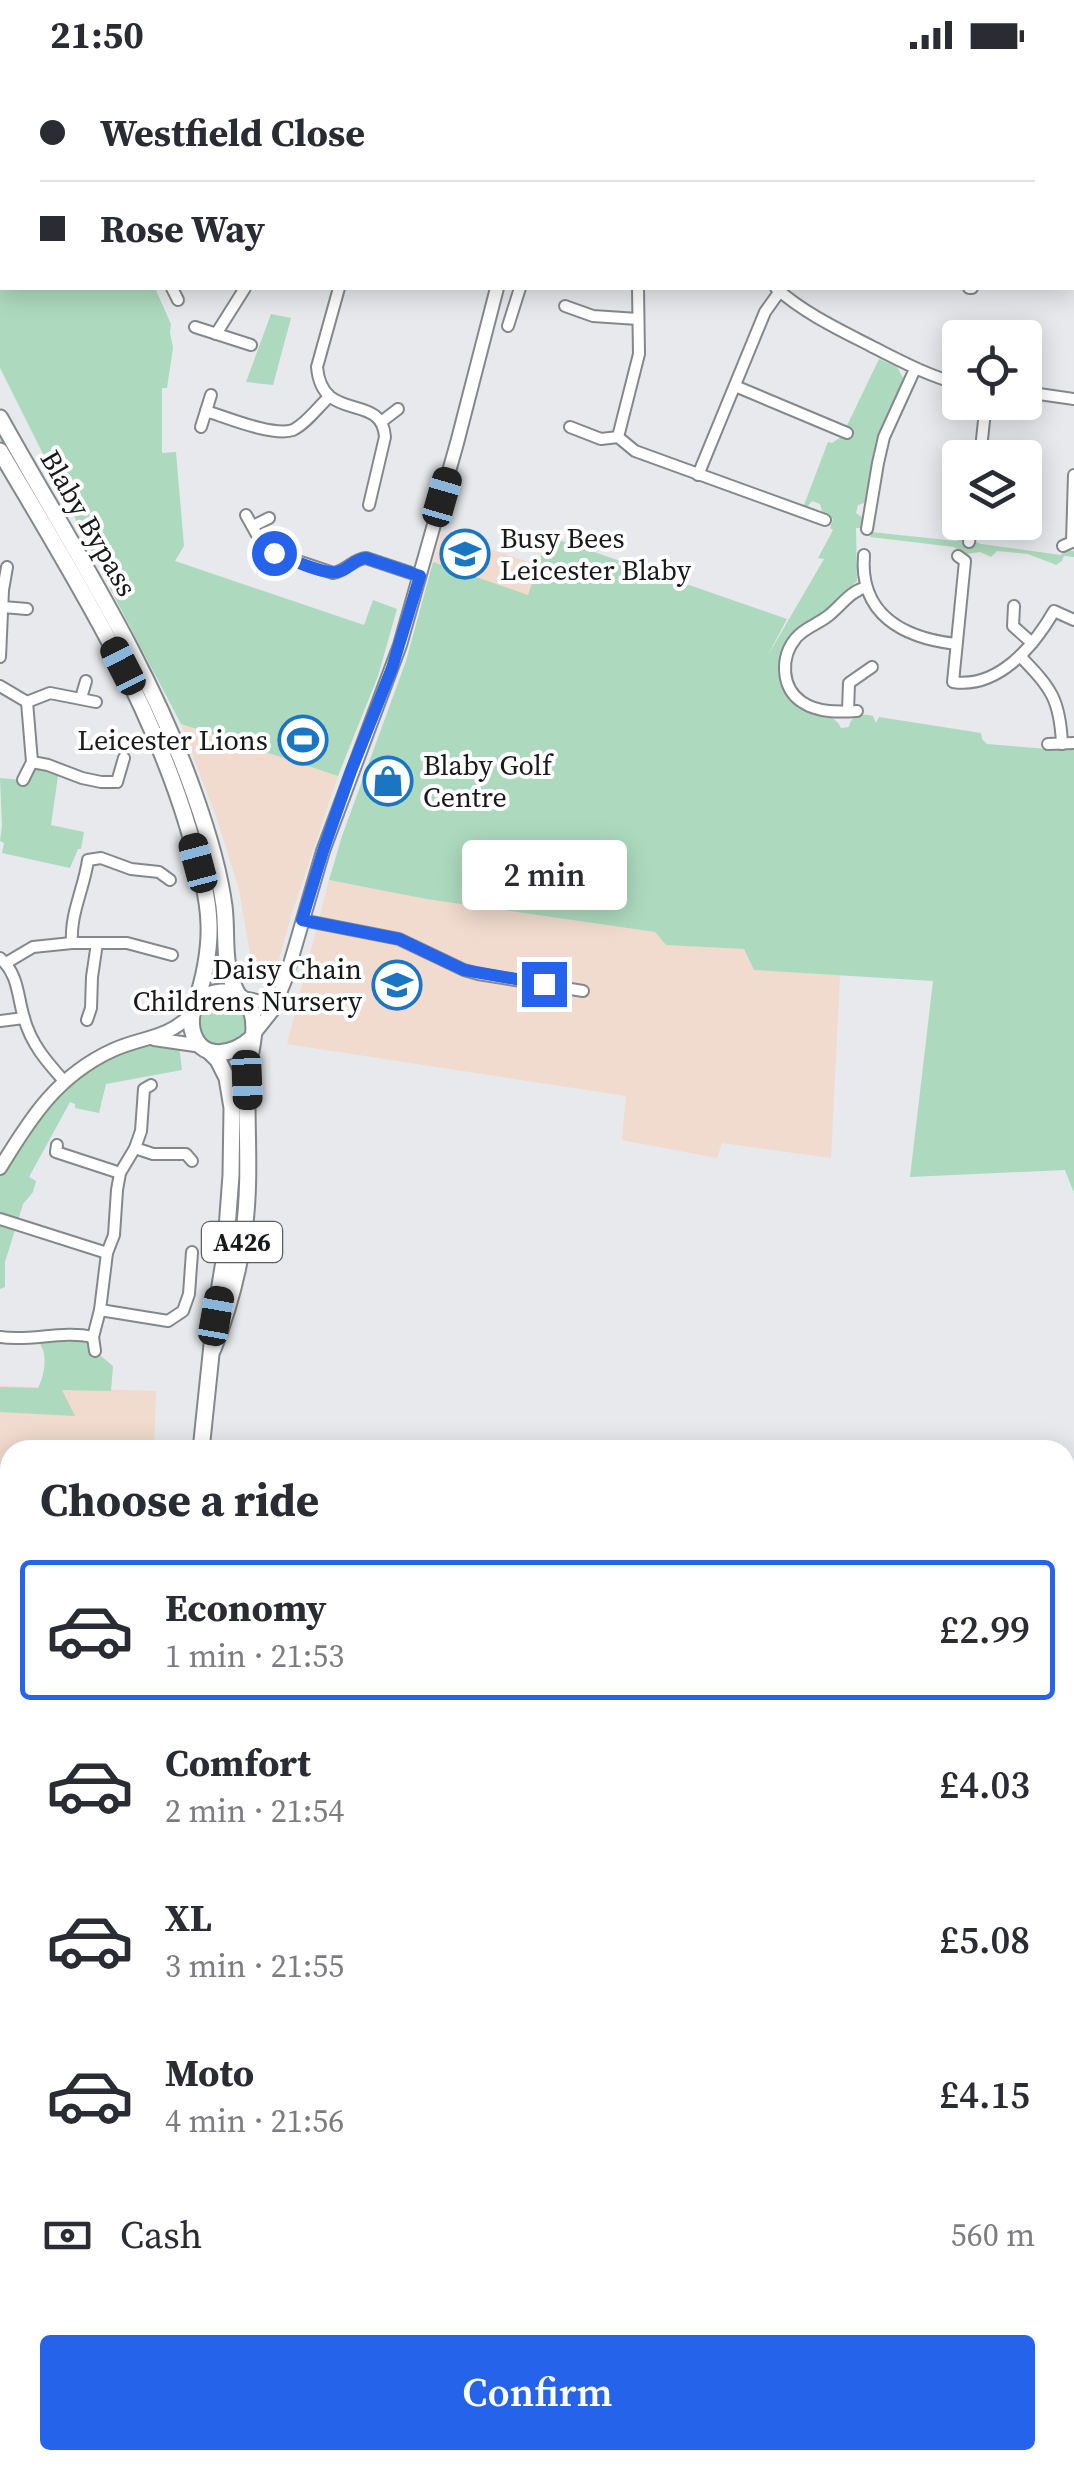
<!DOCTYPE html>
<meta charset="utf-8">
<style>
:root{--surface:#fff;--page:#f2f2f3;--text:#2b2b33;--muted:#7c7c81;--line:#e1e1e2;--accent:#2563eb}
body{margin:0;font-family:"Source Serif 4",serif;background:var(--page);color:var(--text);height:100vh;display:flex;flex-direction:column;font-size:38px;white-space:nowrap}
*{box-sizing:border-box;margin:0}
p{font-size:32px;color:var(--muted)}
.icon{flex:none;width:55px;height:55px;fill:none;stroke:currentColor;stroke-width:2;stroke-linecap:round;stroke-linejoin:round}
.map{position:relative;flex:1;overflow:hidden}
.side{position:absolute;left:0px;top:1370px;width:1075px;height:1030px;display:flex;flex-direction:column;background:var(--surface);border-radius:30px 30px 0 0;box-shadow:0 5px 25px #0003}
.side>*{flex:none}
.banner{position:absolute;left:0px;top:0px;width:1075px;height:220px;box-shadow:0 5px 25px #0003;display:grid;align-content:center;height:220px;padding:0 40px;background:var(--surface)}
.buttons{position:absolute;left:942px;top:250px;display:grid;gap:20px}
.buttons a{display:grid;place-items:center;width:100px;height:100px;border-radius:10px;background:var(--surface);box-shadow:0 5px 25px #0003;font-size:50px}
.end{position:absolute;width:45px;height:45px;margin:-22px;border:12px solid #2563eb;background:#fff;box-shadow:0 0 0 5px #fff}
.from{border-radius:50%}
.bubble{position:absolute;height:70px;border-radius:10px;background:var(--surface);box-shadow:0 5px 25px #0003;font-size:32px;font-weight:600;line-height:70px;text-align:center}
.car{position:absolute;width:30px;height:60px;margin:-30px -15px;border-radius:12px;box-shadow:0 0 8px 2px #0007;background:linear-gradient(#222 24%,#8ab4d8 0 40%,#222 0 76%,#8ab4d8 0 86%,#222 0)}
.banner b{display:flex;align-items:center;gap:35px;height:95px;font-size:38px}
.banner b+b{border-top:2px solid var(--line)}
.banner i{width:25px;height:25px;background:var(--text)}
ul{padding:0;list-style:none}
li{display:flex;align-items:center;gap:30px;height:140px;margin:0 20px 15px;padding:0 20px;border:5px solid transparent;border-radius:10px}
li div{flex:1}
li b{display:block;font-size:38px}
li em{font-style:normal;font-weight:600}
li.current{border-color:var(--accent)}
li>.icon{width:90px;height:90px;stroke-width:1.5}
h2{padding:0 40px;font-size:45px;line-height:120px}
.pay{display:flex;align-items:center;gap:25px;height:110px;padding:0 40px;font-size:38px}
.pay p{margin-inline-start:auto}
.primary-button{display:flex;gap:20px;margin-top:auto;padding:20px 40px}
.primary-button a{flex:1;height:115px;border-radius:10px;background:var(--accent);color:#fff;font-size:40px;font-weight:600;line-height:115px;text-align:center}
.status{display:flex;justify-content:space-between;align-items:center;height:70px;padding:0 50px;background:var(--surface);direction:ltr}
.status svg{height:28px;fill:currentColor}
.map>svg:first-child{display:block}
</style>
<div class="status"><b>21:50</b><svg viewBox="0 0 49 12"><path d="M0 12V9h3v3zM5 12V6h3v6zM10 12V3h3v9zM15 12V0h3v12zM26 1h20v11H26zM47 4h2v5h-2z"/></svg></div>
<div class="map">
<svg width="1074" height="2400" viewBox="0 0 1074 2400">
<rect width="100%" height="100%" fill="#e7e9ec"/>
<g fill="#f1dace">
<path d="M441 463 538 495 528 526 433 492Z"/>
<path d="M181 654 338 706 291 846 277 897 263 906 256 905 253 901 239 819 218 752Z"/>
<path d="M329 810 426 829 655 862 666 875 744 879 754 900 840 905 831 1088 722 1073 717 1088 622 1070 626 1026 287 974Z"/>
<path d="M0 1316 156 1321 154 1380H10V1418L0 1417Z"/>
</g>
<path fill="#d7dfe8" d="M1065 1680 1074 1681V1883L1065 1882Z"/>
<g fill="#addabe">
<path d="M0 0H45L46 2H2V218H155L171 254 170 262 173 278 167 318H162V383L176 382 184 476 175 491 364 555 373 530 397 539 378 606 338 706 181 654 115 528 0 298Z"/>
<path d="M271 244 291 248 273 315 246 312Z"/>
<path d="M879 289 897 297 905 311 868 427 864 433 858 435 856 443 862 447 863 458H856L857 511C845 521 835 535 822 544 813 549 804 553 796 560 780 575 775 600 786 619 790 626 794 633 801 637 815 645 834 642 841 658L849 657C850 645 863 643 873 646L876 653 879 647 981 663 982 669 987 674 1048 679H1074V1123L1065 1100 910 1107 933 911 754 900 744 879 666 875 655 862 426 829 329 810 342 766 406 591 433 492 528 525 548 466 787 549 767 587 824 489 818 488 833 460 830 458 833 449 823 444 820 434 812 431 807 437H803L804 435 828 372 832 373 842 366Z"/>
<path d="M0 359C75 487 156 616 200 759 207 785 216 814 219 841 222 866 218 892 226 916L206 918 209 816 90 523 0 370Z"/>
<path d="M871 462 957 471C969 465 971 470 981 474L1061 485 1064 480 1074 481V487L1064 486 1062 491 1056 495 1028 484 997 481 991 487 980 482 966 484 954 477 870 467Z"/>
<path d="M32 692 59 699 51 755 84 762 81 779H78L70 798 2 783 4 773 0 771 2 756 0 708 23 710Z"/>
<path d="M217 928 236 931C246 944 250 954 242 970L215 977 201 967C197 944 197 940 217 928Z"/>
<path d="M151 969 179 975 182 1000 106 1014 99 1043 75 1038V1034L70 1032 29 1107 36 1111 33 1122 23 1134 5 1192V1217L0 1219V1098L47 1027 100 993 117 984 146 975Z"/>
<path d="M37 1266 93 1267 95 1281 113 1296 111 1321 62 1320 75 1346 0 1342V1317L38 1318C43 1309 47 1291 43 1280 41 1275 38 1271 37 1266Z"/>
<path d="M0 1432 8 1433 10 1436V1701H3L10 1736V1809L0 1808Z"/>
<path d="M1074 2039V2164H1065V2040Z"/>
<rect x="1065" y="2171" width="9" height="92"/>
<path d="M10 2322V2390H29L26 2400H0V2357Z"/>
</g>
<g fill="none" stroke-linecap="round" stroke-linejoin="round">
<g stroke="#3c9b9d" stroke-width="2.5">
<path d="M0 1793 10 1804"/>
<path d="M10 1963 7 2017 10 2049"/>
<path d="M140 2390 145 2400"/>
</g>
<g stroke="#85888b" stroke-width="14">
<g id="minor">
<path d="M337 0 339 2"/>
<path d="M812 0 816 2"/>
<path d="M878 0 918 2"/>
<path d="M299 2 302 0"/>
<path d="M397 2 399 0"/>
<path d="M522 2 523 0"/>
<path d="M573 2V0"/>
<path d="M824 2 828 0"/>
<path d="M1072 12H1074"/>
<path d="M1072 142 1074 141"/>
<path d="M1072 205H1074"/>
<path d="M172 218 178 230"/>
<path d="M339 218 317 297C322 355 382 321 385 367L369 435"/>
<path d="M776 218C804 243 838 259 871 276 901 291 928 306 960 314"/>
<path d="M969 218H972"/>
<path d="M565 236 593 246 638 249"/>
<path d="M508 256 520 218"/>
<path d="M195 257 251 275"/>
<path d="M216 264 245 218"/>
<path d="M735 316 847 363"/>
<path d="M1025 322 1074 329"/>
<path d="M206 341C226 347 273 367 293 360 306 354 318 337 329 327"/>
<path d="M381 352 398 339"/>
<path d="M201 357 211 325"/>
<path d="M570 357 601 369 618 367 635 381 825 450"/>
<path d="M618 367 639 284 638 218"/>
<path d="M980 388 986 332"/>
<path d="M698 405 765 242 780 221"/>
<path d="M246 445 265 479 274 483 333 503C346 501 353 489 366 488L420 506"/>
<path d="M253 456 269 448"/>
<path d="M867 459 878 393 884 367 915 299"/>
<path d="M969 472 972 452"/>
<path d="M1063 476 1072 472 1074 405"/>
<path d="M864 485C859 545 904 568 956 574"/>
<path d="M958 486 965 491 953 612C998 619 1034 576 1054 541L1074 550"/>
<path d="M1014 536 1013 556 1032 573"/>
<path d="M3 537 27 539"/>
<path d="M1020 586C1051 618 1060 629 1062 674"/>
<path d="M0 587 3 520 7 497"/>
<path d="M0 616 27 632 32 692 23 710"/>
<path d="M81 628 86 611"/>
<path d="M27 632 50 623 96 632"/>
<path d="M848 641 849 613 872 597"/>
<path d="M857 641C839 642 818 643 802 632 781 618 780 587 796 568 804 558 818 554 828 546 842 535 849 522 866 517"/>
<path d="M1048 674 1074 673"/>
<path d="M32 692 48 695 82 708 101 712H117L124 688"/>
<path d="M302 850 399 869 464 900 478 904 583 921"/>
<path d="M72 873C70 843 84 819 88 790L101 788 131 799 159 802 170 810"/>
<path d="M0 888C19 905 17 925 24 948 31 974 47 992 64 1011"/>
<path d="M6 893 33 877 72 873H127L172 885"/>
<path d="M87 950 91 938 92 907 97 873"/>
<path d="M0 951 24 948"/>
<path d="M57 1075 56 1082 120 1103"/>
<path d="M135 1078 153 1084H186L192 1091"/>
<path d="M0 1149 107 1183"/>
<path d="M100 1240 168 1251 183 1241 189 1224 192 1182"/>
<path d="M0 1267C31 1272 62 1260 93 1267"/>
<path d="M95 1281 93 1267 100 1240 107 1183 114 1165 117 1120 120 1103 135 1078 141 1061 144 1019 151 1015"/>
<path d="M0 1428H10"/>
<path d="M528 2390 536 2400"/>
</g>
</g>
<g stroke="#85888b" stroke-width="16">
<g id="tertiary">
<path d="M542 2V0"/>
<path d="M243 928 262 932 279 924"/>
<path d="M254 964 273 940 286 908 323 781 400 575 457 373 497 218"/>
<path d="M154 969 202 976"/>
<path d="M0 1098C31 1047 58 1005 113 980 144 966 165 970 192 944"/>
<path d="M1065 2282H1074"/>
<path d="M397 2400 431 2390"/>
</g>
</g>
<g stroke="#85888b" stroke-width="19">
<g id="primary">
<path d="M0 348C69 473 148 590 195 726 207 760 219 799 224 836 228 869 221 893 238 925"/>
<path d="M0 381C71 502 147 621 188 757 197 788 208 821 209 854 210 883 204 909 195 936"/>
<path d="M213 1279C228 1241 239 1201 244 1161 251 1110 246 1059 247 1008 248 986 259 961 251 940 245 928 235 921 221 922 211 923 200 928 195 937 191 943 191 952 192 959 199 992 233 986 252 968"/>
<path d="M201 1380 215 1246 225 1185 231 1105 232 1038 227 1008 218 990 210 982"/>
<path d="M45 2400 49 2390"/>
</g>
</g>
<use href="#minor" stroke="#fff" stroke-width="10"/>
<use href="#tertiary" stroke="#fff" stroke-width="12"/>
<use href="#primary" stroke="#fff" stroke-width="15"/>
</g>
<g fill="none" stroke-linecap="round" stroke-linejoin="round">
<path stroke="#2563eb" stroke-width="12" d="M274 483C289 488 323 505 337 502 349 500 353 489 366 488L420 506 392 598 351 701 323 781 302 850 399 869 464 900 544 914"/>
</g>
<defs>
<g id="school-ring" transform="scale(2.5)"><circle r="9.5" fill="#fff" stroke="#1a75c2" stroke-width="1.5"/><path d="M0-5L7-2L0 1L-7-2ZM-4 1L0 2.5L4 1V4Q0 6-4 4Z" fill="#1a75c2"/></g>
<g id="stadium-ring" transform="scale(2.5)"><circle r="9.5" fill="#fff" stroke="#1a75c2" stroke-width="1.5"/><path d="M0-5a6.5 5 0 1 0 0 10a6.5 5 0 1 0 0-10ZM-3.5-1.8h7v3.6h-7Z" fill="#1a75c2"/></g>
<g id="shop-ring" transform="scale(2.5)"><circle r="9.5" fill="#fff" stroke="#1a75c2" stroke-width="1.5"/><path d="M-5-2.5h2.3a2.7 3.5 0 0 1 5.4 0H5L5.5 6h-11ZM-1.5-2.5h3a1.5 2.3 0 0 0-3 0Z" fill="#1a75c2"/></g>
</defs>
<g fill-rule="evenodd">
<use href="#school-ring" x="465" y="484"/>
<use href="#stadium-ring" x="303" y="670"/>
<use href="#shop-ring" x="388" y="711"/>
<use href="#school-ring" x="397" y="915"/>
</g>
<g text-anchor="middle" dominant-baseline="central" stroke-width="8" stroke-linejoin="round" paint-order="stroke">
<rect fill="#fff" stroke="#5d5e5f" stroke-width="2.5" x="202" y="1152" width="80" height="40" rx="8"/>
<g font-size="25" font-weight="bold" fill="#18191a">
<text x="242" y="1172">A426</text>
</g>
<g font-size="28" fill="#18191a" stroke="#fff">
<text transform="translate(89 453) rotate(60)">Blaby Bypass</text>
</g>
<g font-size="28" fill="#18191a" stroke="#fff" text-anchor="start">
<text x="500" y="468">Busy Bees<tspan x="500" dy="32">Leicester Blaby</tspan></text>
<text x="268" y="670" text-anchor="end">Leicester Lions</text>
<text x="423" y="695">Blaby Golf<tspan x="423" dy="32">Centre</tspan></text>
<text x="362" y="899" text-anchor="end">Daisy Chain<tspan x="362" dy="32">Childrens Nursery</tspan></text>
</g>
</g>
</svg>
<div class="buttons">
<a><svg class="icon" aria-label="locate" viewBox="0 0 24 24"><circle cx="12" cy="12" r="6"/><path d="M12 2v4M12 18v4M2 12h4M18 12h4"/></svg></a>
<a><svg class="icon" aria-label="layers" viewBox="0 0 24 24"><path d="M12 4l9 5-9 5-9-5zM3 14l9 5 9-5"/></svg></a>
</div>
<i class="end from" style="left:274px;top:483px"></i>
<i class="end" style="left:544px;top:914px"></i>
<div class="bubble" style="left:462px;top:770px;width:165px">2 min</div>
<i class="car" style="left:442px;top:427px;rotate:16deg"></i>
<i class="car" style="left:123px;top:596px;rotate:333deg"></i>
<i class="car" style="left:198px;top:793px;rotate:345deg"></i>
<i class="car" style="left:247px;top:1010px;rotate:178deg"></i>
<i class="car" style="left:216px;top:1246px;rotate:10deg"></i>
<div class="banner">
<b><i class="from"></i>Westfield Close</b>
<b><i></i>Rose Way</b>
</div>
<section class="side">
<h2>Choose a ride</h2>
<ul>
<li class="current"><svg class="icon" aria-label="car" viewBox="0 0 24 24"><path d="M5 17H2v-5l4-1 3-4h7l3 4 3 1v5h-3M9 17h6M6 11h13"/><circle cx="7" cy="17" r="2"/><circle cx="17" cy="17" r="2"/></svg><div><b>Economy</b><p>1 min · 21:53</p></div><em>£2.99</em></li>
<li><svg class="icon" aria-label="car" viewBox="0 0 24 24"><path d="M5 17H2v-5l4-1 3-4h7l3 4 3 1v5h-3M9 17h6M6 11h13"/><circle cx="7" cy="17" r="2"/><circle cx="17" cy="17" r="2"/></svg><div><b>Comfort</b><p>2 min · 21:54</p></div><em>£4.03</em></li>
<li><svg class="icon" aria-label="car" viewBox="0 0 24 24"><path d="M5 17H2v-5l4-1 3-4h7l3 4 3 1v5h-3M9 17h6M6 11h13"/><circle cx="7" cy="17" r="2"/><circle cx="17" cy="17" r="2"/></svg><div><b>XL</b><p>3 min · 21:55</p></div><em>£5.08</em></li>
<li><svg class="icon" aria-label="car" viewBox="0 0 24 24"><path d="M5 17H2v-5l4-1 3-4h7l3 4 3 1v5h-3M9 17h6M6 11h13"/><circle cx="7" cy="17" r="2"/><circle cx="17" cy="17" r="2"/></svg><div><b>Moto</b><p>4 min · 21:56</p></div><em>£4.15</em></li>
</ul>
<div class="pay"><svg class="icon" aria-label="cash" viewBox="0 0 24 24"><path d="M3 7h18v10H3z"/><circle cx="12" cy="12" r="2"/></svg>Cash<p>560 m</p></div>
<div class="primary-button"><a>Confirm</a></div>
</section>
</div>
